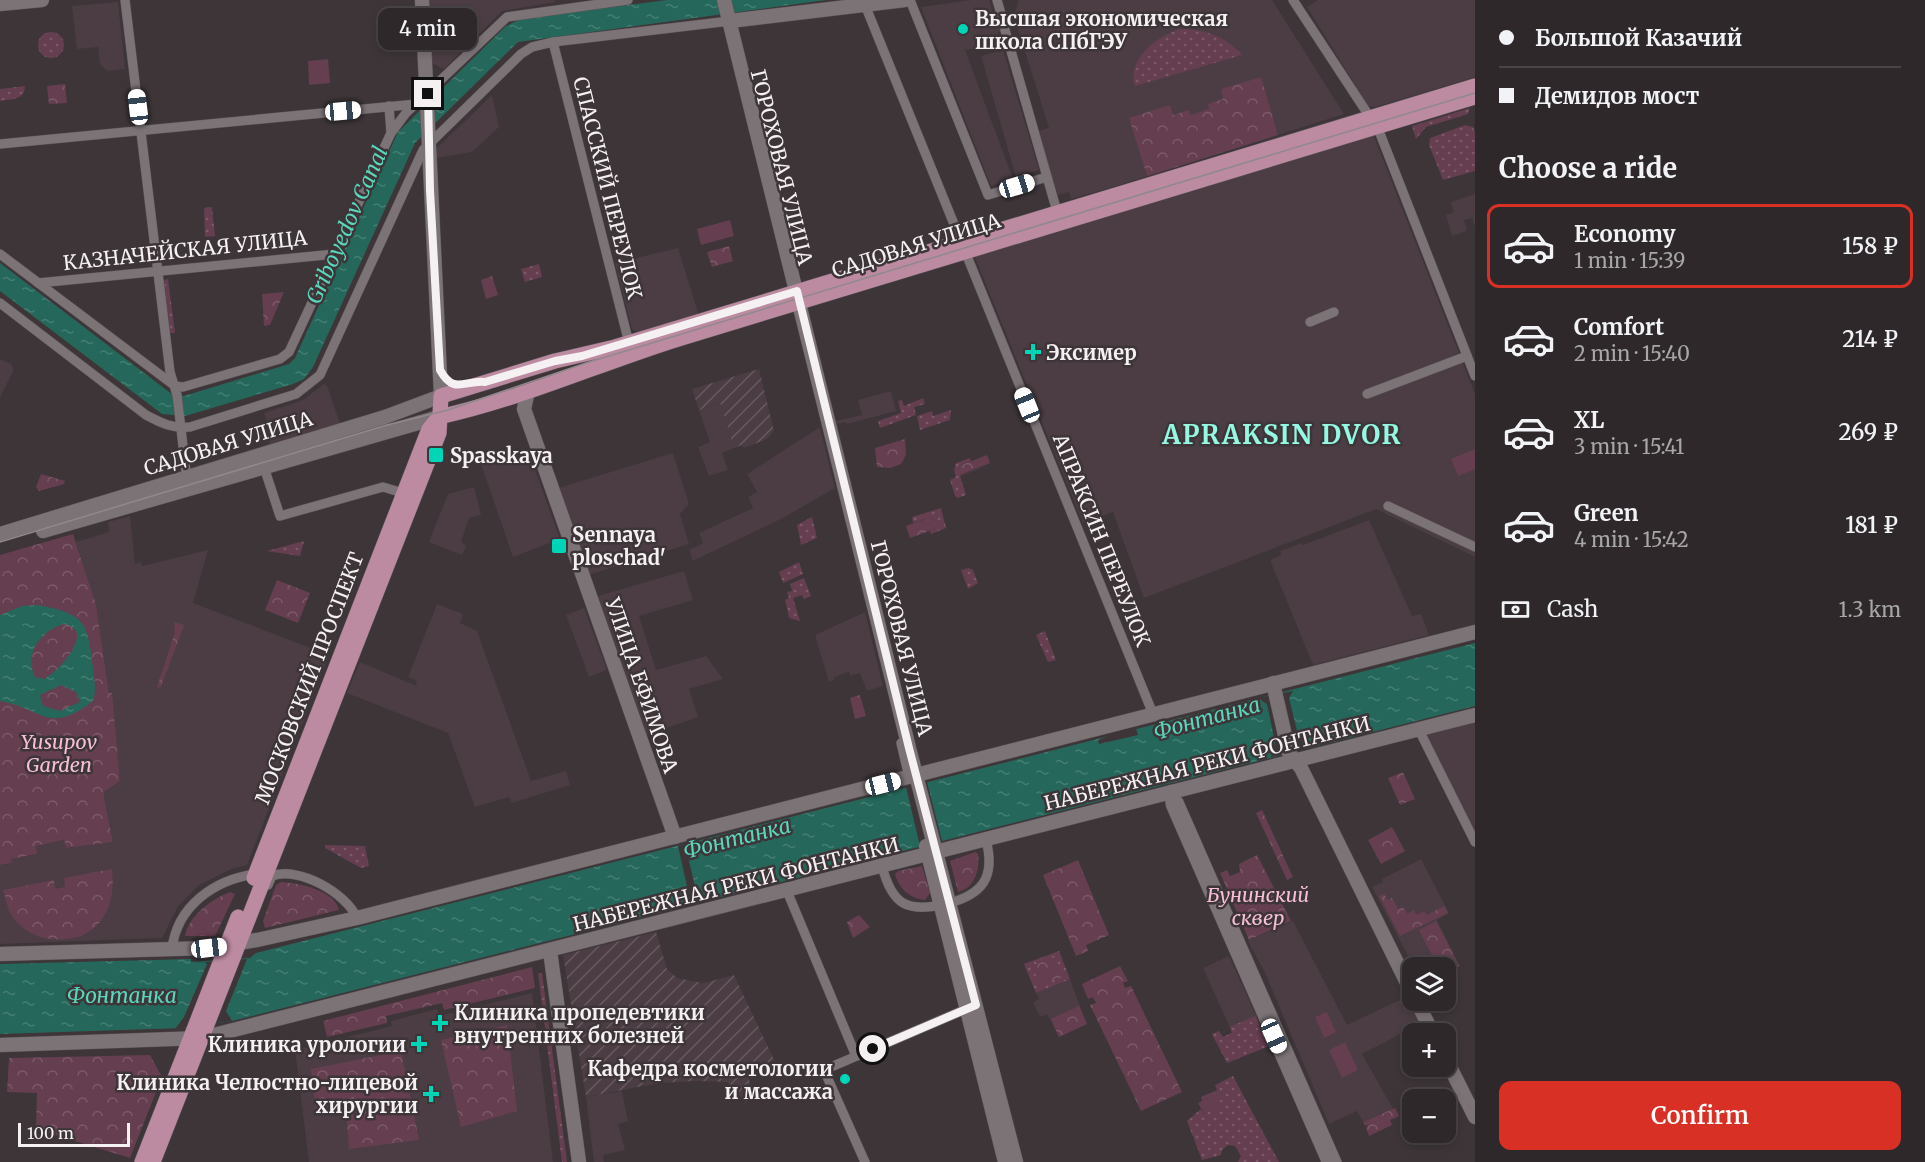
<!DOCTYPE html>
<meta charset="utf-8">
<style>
:root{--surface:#2e282a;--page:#3a3436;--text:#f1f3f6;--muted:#a7a6a8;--line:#494447;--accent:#d93025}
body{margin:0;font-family:Merriweather,serif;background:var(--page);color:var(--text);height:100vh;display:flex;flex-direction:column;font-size:22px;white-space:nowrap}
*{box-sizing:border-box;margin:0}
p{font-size:20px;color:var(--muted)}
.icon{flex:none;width:33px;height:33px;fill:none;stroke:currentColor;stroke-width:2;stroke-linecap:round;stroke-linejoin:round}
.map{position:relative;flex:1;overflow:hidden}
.details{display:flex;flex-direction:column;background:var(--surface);width:450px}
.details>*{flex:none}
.guide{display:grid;align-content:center;height:132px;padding:0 24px;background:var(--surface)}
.fabs{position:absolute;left:1402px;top:957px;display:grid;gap:12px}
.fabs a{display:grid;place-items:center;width:54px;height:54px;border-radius:12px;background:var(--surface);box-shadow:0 3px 9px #0003,0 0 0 2px var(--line);font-size:30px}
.scale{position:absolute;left:18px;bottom:15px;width:112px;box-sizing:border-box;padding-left:6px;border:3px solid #f5f0f2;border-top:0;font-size:16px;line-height:21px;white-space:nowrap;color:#f5f0f2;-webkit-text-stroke:4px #3d3538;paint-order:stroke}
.end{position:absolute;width:27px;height:27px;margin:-14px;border:8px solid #f5f0f2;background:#111;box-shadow:0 0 0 3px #111}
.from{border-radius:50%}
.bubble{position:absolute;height:42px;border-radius:12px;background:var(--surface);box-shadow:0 3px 9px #0003,0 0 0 2px var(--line);font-size:20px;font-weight:600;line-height:42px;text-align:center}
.car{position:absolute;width:18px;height:36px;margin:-18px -9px;border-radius:8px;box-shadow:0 0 4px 2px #0007;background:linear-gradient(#fff 24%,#345 0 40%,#fff 0 76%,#345 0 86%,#fff 0)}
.guide b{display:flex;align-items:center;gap:21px;height:57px;font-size:22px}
.guide b+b{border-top:2px solid var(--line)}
.guide i{width:15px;height:15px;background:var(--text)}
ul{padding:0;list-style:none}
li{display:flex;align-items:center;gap:18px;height:84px;margin:0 12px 9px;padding:0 12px;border:3px solid transparent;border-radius:12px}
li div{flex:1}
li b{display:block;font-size:22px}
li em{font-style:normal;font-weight:600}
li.selected{border-color:var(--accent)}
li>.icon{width:54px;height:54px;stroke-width:1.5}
h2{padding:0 24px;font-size:27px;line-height:72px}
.pay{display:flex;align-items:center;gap:15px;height:66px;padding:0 24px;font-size:22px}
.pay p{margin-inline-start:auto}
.primary-button{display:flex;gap:12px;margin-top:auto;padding:12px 24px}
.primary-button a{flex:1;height:69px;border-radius:12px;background:var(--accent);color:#fff;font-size:24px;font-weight:600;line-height:69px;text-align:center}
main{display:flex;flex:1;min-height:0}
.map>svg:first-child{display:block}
</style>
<main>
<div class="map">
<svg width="1475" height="1162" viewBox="0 0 1475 1162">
<defs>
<pattern id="industrial-furrows" width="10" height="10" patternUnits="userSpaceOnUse" patternTransform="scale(1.5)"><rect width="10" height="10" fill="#4b3d43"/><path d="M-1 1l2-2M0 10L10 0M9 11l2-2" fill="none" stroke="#66595f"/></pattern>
<pattern id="grass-dots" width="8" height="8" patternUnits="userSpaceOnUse" patternTransform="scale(1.5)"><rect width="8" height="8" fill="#653e50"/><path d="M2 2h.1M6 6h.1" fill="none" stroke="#7c5a6a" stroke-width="1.8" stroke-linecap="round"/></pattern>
<pattern id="forest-crowns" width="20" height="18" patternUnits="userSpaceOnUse" patternTransform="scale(1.5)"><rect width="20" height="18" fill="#653e50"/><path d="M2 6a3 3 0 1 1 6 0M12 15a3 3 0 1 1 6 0" fill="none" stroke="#7c5a6a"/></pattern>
<pattern id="water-ripples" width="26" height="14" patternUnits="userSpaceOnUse" patternTransform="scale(1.5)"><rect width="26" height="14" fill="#25685b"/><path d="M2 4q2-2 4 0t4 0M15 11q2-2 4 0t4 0" fill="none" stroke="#457e73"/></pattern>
</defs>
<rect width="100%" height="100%" fill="#3d3538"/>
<g fill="#4b3d43">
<path d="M429 0H554L555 2 502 11 445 68H441L432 63Z"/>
<path d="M971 0H989L997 26 1016 20 1014 15 1019 0H1272L1344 114 1113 187 1071 199 1069 192 1057 195 1038 131 1049 128 1017 26 998 32 1001 45 965 50 1013 179 991 186 921 7Z"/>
<path d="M1318 0H1475V77L1375 107 1368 106 1307 7Z"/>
<path d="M118 2 125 69 107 71 100 64 98 47 77 49 72 6Z"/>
<path d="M1003 50 1039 170 1016 177 981 56Z"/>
<path d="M492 95 499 127 472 152 437 158V148Z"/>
<path d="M1373 134 1475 394V557L1376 509 1144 598 1113 512 1083 523 974 255Z"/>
<path d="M1475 194V227L1472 218 1464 220 1467 231 1452 236 1446 215 1454 212 1451 202Z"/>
<path d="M678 248 699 316 640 334 632 329 615 263Z"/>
<path d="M0 359 11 364 14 370 0 397Z"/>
<path d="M324 384 327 386 340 423 270 445 265 429 269 427 264 413 303 400Z"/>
<path d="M891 391 896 411 847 424 846 422 837 424 836 421 862 415 858 400Z"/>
<path d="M720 403 734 448 722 453 728 470 709 476 698 447 710 442 699 410Z"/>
<path d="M820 427 835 488 781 519 693 561 689 550 703 543 699 533 753 508 748 497 757 492 747 474Z"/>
<path d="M528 450 560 539 513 557 481 464Z"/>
<path d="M673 453 689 504 680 514 689 544 585 576 555 489Z"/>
<path d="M474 487 481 515 469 518 461 542 466 546 462 555 429 542 448 494Z"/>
<path d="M130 516 135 564 141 562 142 566 208 550 193 603 329 655 247 865 231 869 199 885 178 906 162 938 0 944V865L12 863 11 859 37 854 35 846 64 840 66 848 113 842 104 797V792L120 781 111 693H109L96 604 76 542 109 532 108 522Z"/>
<path d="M1369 520 1412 616 1421 614 1429 635 1313 665 1270 560 1281 555 1280 551 1302 543 1303 545Z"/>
<path d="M684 571 693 600 639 616 656 670 706 656 723 679 689 689 698 717 647 735 598 596Z"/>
<path d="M437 604 463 614 460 623 477 631 531 781 566 771 570 785 512 803 509 797 475 807 448 733 347 693 360 662 417 686 415 680 408 677Z"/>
<path d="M584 608 607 670 589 677 566 615Z"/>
<path d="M865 612 883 686 867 691 860 673 850 676 849 672 834 677V680L829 682 815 635Z"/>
<path d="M1475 722V831L1427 735Z"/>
<path d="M1421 859 1449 913 1437 920 1460 966 1446 973V968L1414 967 1372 887 1383 882 1382 879Z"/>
<path d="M1293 921 1347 1025 1406 997 1420 1024 1362 1054 1393 1109 1363 1122 1357 1111 1329 1124 1266 975 1248 941Z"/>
<path d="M1059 951 1087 1024 1059 1037 1047 1014 1040 1017 1033 1002 1039 999 1024 964Z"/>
<path d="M1229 956 1270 1046 1227 1063 1212 1034 1219 1031 1223 1037 1232 1032 1203 968Z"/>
<path d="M532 993 553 1162H309L295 1050 392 1026 391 1021 437 1009 439 1016Z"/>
<path d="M622 1091 628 1121 618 1124 625 1150 603 1155 604 1162H594L586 1097Z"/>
</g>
<g fill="url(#industrial-furrows)">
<path d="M759 369 774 431 767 439 744 448 742 445 734 448 720 403 699 410 692 389Z"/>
<path d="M656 932 667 969 677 978 703 983 734 975 776 1064 748 1074 753 1098 746 1103 727 1082 695 1081 659 1083 586 1097 563 955Z"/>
</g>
<g fill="url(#grass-dots)">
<path d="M1181 29C1205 29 1226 37 1242 55L1135 86C1126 59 1158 35 1181 29Z"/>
<circle cx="51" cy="45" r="13"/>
<path d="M25 86C25 100 12 99 0 101V89Z"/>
<path d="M1470 108 1468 114 1426 127 1416 139 1412 126Z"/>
<path d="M1465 125 1473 127 1475 133V171L1443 180 1429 145 1430 138Z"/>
<path d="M212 207 215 236 205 237 204 208Z"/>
<path d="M539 264 542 277 525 282 521 269Z"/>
<path d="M168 279 175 333H170L164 280Z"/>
<path d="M923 398 925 404 914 407 916 415 880 428 878 421 901 413 898 401 902 400 904 406Z"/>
<path d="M951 410 950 420 920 430 917 416 932 411 933 416Z"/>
<path d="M970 458 971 461 959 466 961 475 991 464 960 476 966 495 958 498 955 496 950 480 956 477 954 470 956 463Z"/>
<path d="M941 508 946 528 931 534 930 531 935 529 931 517 913 523 912 517Z"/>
<path d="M812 517 817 538 801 545 797 525Z"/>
<path d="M304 541 300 556 267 551Z"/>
<path d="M799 562 803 574 783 583 779 572Z"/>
<path d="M969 568 973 570 978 583 968 589 961 570Z"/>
<path d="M804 578 811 596 804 599 802 595 793 598 800 621 789 618 785 600 789 598 787 592 792 591 790 584Z"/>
<path d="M1045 631 1056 660 1048 662 1036 635Z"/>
<path d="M325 845 365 846 369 866 361 868 325 848Z"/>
<path d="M1059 951 1070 979 1036 993 1024 964Z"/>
<path d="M538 973H542L567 1162H562Z"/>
<path d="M1255 1016 1269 1046 1227 1063 1212 1034 1219 1031 1223 1037 1232 1033 1230 1027Z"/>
<path d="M1233 1076 1279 1162H1238L1241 1156 1235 1146 1228 1145 1222 1150 1221 1155 1202 1160 1187 1121 1201 1109 1204 1114 1221 1105 1216 1094 1202 1101 1201 1097 1217 1090 1215 1085Z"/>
</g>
<g fill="url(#forest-crowns)">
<path d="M1261 77 1278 135 1147 176 1129 118 1170 105 1173 115 1189 110 1191 115 1209 109 1208 104 1223 99 1221 89Z"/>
<path d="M65 84 67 103 49 104 47 86Z"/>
<path d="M729 246 733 261 712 267 707 252Z"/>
<path d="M492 276 498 295 486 299 481 280Z"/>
<path d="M284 292 270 325 264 326 262 294Z"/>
<path d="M905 439 906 455 901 464 890 468 877 467 875 448Z"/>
<path d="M987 455 990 463 960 475 959 466Z"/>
<path d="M41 474 65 481 64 484 39 491 36 487Z"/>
<path d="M931 517 935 529 910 538 906 526Z"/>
<path d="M73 534 96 604 109 693H112L120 781 104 792V797L113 842 66 848 64 840 36 846 37 854 11 859 12 863 0 865V555Z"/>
<path d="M277 580 310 593 298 623 265 610Z"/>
<path d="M174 622 184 625 160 689 157 687 175 632Z"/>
<path d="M860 695 866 716 855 719 850 698Z"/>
<path d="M1403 772 1415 799 1400 805 1388 778Z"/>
<path d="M1262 810 1293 877 1287 880 1256 813Z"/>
<path d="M1392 827 1405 851 1381 864 1368 840Z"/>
<path d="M975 852 978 854C980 869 975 888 958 892L950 861Z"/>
<path d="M1257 855 1291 921 1249 940 1220 873 1227 870 1230 876 1240 872 1239 864Z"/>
<path d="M1078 860 1109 935 1086 945 1088 951 1076 956 1043 875Z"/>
<path d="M922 866 930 893 925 900C909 898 899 889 895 874L898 871Z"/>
<path d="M112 869C117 910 97 944 51 939 38 938 24 931 15 920 8 912 6 900 3 890L54 880 55 889 65 887 64 878Z"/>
<path d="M281 882C299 883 334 890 339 910L265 928 263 921 276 885Z"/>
<path d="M230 892 235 894 215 936H185C188 916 212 899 230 892Z"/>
<path d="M1384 894 1388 900 1392 898 1398 909 1403 907 1407 914 1414 910 1417 915 1424 911 1427 915 1444 906 1448 913 1400 936 1379 896Z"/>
<path d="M859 915 870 927 853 938 847 922Z"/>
<path d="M1436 921 1459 966 1446 972V968L1438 967 1419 930Z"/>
<path d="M1054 957 1062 977 1040 986 1032 966Z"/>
<path d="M1120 966 1128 981 1123 983 1125 988 1131 986 1182 1092 1141 1111 1090 1005 1096 1003 1093 997 1088 999 1082 984Z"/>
<path d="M532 967 535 988 444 1010 442 1003 386 1016 387 1023 327 1037 323 1021Z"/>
<path d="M1079 1006 1087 1024 1059 1037 1051 1019Z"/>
<path d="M507 1025 517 1111 461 1127 441 1040Z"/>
<path d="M401 1051 419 1140 349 1149 346 1109 316 1111 311 1069Z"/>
<path d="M150 1055 162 1077 130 1158 36 1129 37 1093 7 1092 9 1058Z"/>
<path d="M1395 1108 1399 1116 1390 1120 1392 1125 1369 1136 1366 1128 1369 1124 1365 1126 1363 1122Z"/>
</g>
<g fill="#653e50">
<path d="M328 59 330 83 309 85 308 61Z"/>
<path d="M730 220 734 236 701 245 697 229Z"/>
<path d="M1475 449V469L1458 476 1451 459Z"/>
<path d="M1327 1012 1336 1032 1324 1038 1315 1017Z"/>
<path d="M1345 1042 1358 1070 1342 1078 1329 1050Z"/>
<path d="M1216 1094 1222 1105 1204 1114 1198 1103Z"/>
</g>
<g fill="url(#water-ripples)" fill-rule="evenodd">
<path d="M667 0H826L518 42 415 143 313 367 304 379 293 384 185 416 162 414 0 291V263L173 395 184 396 289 364 295 358 398 132 506 26 521 19Z"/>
<path d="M38 605C86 614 88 623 93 668 94 681 97 689 93 701 47 736 43 708 0 701V615L22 606ZM63 624C98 628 59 672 44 679L35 677C24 653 40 632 63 624ZM61 685 76 692 80 702 60 711 43 706 40 695Z"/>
<path d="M1475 643V706L232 1021 183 1028 0 1034V964L191 959V962L250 958 256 953Z"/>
</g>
<g fill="#3d3538">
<path d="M1293 691 1289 698 1298 735 1307 749 1271 757 1275 742 1267 704 1257 698Z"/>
<path d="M1135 726 1138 735 1099 744 1098 740Z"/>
<path d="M927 782 942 841 920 846 906 787Z"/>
<path d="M685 844 699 903 691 904 678 846Z"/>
<path d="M247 959 226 1011 232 1021 175 1029 184 1017 207 964 205 962Z"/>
</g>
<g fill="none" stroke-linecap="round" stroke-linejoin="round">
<g stroke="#5a5456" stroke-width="10">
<g id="street">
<path d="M125 0 170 372 177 395 187 480"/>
<path d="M910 0 988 195 1047 177"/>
<path d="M997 0 1004 24"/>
<path d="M1293 0 1379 131 1475 376"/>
<path d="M865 5 1153 714"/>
<path d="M1005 30 1058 215"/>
<path d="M553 42 629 343"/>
<path d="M389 106 391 133"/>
<path d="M0 144 417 104"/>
<path d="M0 254 175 386 183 387 280 359 289 352 391 133 406 113 507 17 628 0"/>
<path d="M38 283 335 254"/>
<path d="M0 303 146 415C161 423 173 429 190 427L296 394 320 375 423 150 521 54 532 47 553 42 730 21"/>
<path d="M1310 322 1334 312"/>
<path d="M1367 394 1467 356"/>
<path d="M263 464 280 516 383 487 403 493"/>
<path d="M1388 506 1475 547"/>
<path d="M1419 730 1475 842"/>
<path d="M901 743 909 777"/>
<path d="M1173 795 1179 802 1337 1162"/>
<path d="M882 866C892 905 907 913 946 904 982 895 996 878 986 840"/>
<path d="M268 885 272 876C299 866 346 893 357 918"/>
<path d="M787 891 856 1056"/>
<path d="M172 949C177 906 214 880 255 874"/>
<path d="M865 1162 824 1070 971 1007"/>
</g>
</g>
<g stroke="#5a5456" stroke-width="15">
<g id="secondary">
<path d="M724 0 909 748 1016 1162"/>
<path d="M0 4 42 0"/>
<path d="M730 21 905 0"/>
<path d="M528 391 524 409 675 837"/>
<path d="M43 531 439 417"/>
<path d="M0 534 385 417 441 396 422 0"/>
<path d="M1273 683 1289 753 1301 768 1413 995"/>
<path d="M1171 792 1173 805 1329 1162"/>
<path d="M926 846 1005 1162"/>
<path d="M550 951 579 1162"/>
<path d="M0 954 209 948 257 940 357 918 1475 632"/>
<path d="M1416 1000 1433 1034"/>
<path d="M0 1045 202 1038 1475 715"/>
<path d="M1446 1059 1475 1117"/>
</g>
</g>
<g stroke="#5a5456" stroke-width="16">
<g id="primary">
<path d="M439 417C521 399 598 364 678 339L1475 97"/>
<path d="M254 878 429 429 439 417"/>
<path d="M142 1162 238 917"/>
<path d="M153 1162 439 433 441 396 555 361 615 347 1475 86"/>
</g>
</g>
<use href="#street" stroke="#7c7377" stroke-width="9"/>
<use href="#secondary" stroke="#7c7377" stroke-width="14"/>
<use href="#primary" stroke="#bc8aa1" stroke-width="15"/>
<path stroke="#90898c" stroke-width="1.5" d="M0 542 387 425 448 410 586 363 1475 93"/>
</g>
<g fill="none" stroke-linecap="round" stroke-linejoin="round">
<path stroke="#f5f0f2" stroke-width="8" d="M428 94 430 190 440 370C454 395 464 380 485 382L555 361 582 356 797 291 909 748 976 1005 873 1049"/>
</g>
<g fill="#00d5b7" stroke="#3d3538" stroke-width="2">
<circle cx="963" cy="29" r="6"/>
<path d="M1030 343h6v6h6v6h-6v6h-6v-6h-6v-6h6z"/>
<rect x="428" y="447" width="16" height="16" rx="3"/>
<rect x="551" y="538" width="16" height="16" rx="3"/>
<path d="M437 1014h6v6h6v6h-6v6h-6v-6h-6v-6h6z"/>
<path d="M416 1035h6v6h6v6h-6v6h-6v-6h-6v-6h6z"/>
<circle cx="845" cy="1079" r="6"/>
<path d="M428 1085h6v6h6v6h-6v6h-6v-6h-6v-6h6z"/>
</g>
<g text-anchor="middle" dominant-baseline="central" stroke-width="5" stroke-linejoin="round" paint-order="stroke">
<g font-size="20" font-weight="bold" fill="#f5f0f2" stroke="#3d3538" text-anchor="start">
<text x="975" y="18">Высшая экономическая<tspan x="975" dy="23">школа СПбГЭУ</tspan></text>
<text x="1046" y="352">Эксимер</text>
<text x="450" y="455">Spasskaya</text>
<text x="572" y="534">Sennaya<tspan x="572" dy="23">ploschad'</tspan></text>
<text x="454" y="1012">Клиника пропедевтики<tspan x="454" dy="23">внутренних болезней</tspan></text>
<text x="406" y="1044" text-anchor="end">Клиника урологии</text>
<text x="833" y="1068" text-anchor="end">Кафедра косметологии<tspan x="833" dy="23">и массажа</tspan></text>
<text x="418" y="1082" text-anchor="end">Клиника Челюстно-лицевой<tspan x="418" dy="23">хирургии</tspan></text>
</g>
<g font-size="20" fill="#f5f0f2" stroke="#3d3538">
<text transform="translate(782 167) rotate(76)">ГОРОХОВАЯ УЛИЦА</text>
<text transform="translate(608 188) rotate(76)">СПАССКИЙ ПЕРЕУЛОК</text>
<text transform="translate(916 245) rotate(-17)">САДОВАЯ УЛИЦА</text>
<text transform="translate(185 250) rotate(-6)">КАЗНАЧЕЙСКАЯ УЛИЦА</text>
<text transform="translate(228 443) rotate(-17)">САДОВАЯ УЛИЦА</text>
<text transform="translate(1102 540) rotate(68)">АПРАКСИН ПЕРЕУЛОК</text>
<text transform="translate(902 638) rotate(76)">ГОРОХОВАЯ УЛИЦА</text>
<text transform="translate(309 678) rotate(-69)">МОСКОВСКИЙ ПРОСПЕКТ</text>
<text transform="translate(642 685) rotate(71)">УЛИЦА ЕФИМОВА</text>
<text transform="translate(1207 763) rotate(-14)">НАБЕРЕЖНАЯ РЕКИ ФОНТАНКИ</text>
<text transform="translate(736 884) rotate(-14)">НАБЕРЕЖНАЯ РЕКИ ФОНТАНКИ</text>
</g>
<g font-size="20" font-style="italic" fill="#f6bfd7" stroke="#3d3538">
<text x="59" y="741">Yusupov<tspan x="59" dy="23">Garden</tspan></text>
<text x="1258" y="894">Бунинский<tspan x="1258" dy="23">сквер</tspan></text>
</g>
<g font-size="21" font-style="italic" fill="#59d7bd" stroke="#3d3538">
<text transform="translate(347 225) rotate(-66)">Griboyedov Canal</text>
<text transform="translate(1207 718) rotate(-15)">Фонтанка</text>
<text transform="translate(737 838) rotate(-14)">Фонтанка</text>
<text x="122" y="995">Фонтанка</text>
</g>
<g font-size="26" font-weight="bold" letter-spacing="1.5" fill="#94f8e2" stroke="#3d3538">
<text x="1282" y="434">APRAKSIN DVOR</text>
</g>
</g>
</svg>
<div class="fabs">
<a><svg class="icon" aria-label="layers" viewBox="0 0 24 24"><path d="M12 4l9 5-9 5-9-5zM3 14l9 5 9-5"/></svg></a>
<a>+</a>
<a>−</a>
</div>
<div class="scale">100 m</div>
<i class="end from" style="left:873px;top:1049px"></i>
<i class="end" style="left:428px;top:94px"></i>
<div class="bubble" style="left:378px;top:8px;width:99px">4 min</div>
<i class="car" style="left:138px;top:107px;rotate:353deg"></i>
<i class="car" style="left:343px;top:111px;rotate:85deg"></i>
<i class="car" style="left:1017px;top:186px;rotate:73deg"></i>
<i class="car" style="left:1027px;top:405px;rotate:338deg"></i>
<i class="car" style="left:883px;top:784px;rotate:76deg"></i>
<i class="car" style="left:209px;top:948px;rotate:83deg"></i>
<i class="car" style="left:1274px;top:1036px;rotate:156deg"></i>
</div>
<section class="details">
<div class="guide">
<b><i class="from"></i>Большой Казачий</b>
<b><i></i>Демидов мост</b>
</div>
<h2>Choose a ride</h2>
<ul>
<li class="selected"><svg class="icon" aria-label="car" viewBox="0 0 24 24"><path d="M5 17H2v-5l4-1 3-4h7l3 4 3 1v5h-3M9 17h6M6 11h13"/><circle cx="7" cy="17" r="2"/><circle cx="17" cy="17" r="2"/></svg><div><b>Economy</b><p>1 min · 15:39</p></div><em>158 ₽</em></li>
<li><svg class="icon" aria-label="car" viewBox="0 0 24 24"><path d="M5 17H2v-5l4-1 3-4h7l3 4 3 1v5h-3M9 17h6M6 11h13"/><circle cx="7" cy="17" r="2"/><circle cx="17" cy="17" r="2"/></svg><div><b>Comfort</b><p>2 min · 15:40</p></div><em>214 ₽</em></li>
<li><svg class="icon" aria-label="car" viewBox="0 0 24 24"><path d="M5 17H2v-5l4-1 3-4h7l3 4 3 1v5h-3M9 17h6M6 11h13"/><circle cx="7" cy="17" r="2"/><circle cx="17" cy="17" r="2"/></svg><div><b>XL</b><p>3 min · 15:41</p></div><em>269 ₽</em></li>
<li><svg class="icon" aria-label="car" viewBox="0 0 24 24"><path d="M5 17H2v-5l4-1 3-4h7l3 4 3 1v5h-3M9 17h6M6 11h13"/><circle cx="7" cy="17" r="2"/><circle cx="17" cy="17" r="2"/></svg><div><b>Green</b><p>4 min · 15:42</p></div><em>181 ₽</em></li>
</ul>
<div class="pay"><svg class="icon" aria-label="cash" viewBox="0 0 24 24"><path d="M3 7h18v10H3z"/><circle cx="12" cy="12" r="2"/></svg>Cash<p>1.3 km</p></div>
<div class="primary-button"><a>Confirm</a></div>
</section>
</main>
